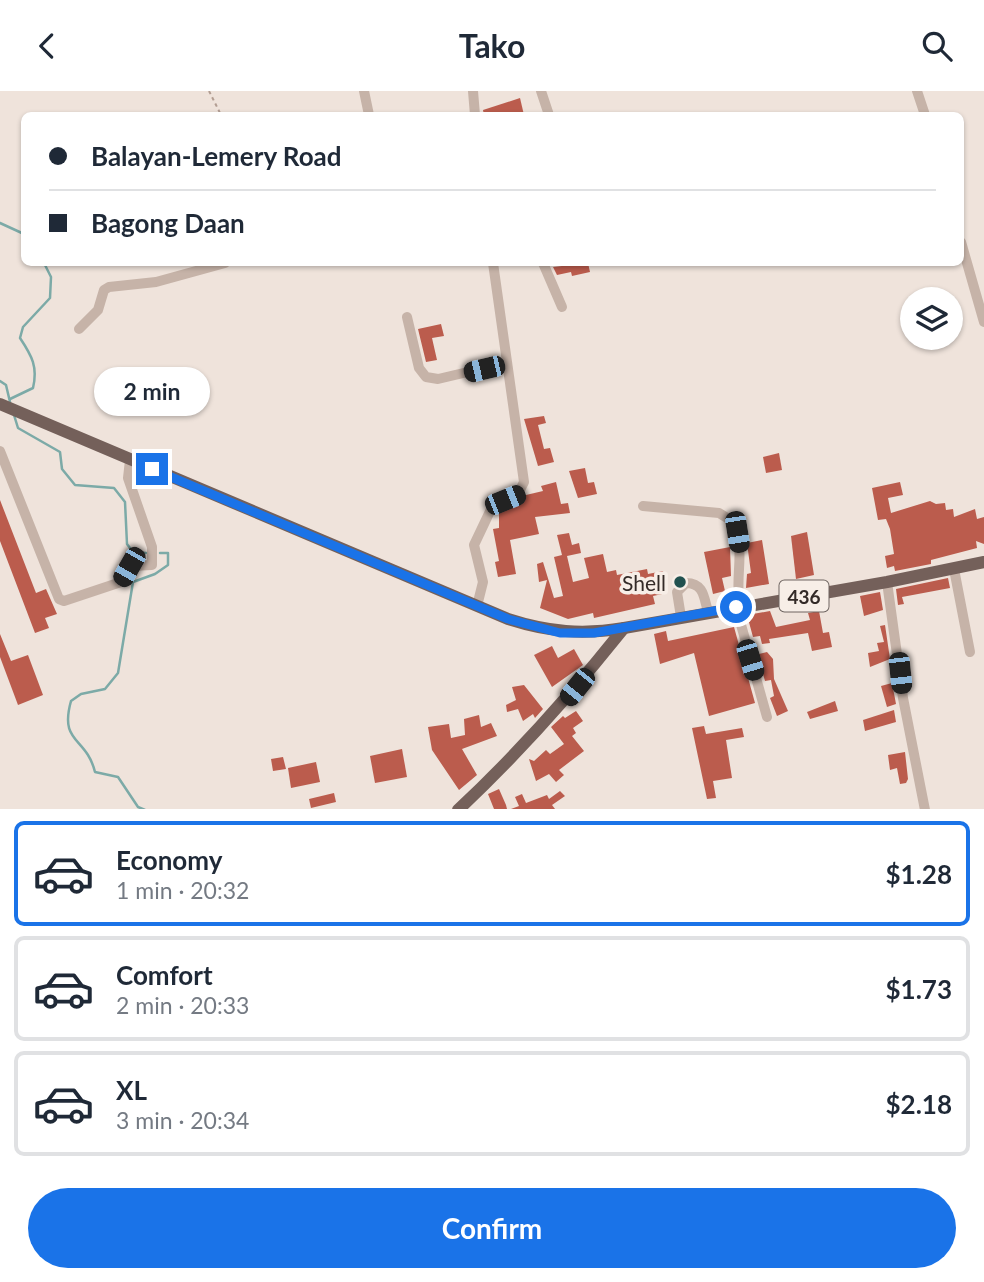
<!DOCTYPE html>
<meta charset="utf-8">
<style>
:root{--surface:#fff;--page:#f2f2f3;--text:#1f2937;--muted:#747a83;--line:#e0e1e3;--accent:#1a73e8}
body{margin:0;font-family:Lato,sans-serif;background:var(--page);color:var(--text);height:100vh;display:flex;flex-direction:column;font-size:26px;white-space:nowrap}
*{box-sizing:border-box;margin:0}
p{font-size:23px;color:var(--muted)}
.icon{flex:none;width:38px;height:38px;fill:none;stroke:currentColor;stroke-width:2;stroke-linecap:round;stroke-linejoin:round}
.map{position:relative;height:718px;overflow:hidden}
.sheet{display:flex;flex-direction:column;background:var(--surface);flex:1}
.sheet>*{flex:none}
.banner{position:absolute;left:21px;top:21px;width:943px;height:154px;border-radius:10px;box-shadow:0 2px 5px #0004;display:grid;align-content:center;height:154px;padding:0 28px;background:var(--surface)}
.buttons{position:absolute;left:900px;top:196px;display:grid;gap:14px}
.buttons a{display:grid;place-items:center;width:63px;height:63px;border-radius:50%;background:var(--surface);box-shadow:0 2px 5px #0004;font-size:35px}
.end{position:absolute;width:32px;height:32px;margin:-16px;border:9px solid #1a73e8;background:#fff;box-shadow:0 0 0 4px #fff}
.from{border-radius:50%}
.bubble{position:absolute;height:49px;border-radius:24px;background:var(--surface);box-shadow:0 2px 5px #0004;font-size:23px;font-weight:700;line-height:49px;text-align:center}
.car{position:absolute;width:21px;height:42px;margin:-21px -10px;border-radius:9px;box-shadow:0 0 5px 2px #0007;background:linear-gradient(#222 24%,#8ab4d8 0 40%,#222 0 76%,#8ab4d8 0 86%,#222 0)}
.banner b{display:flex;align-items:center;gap:24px;height:66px;font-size:26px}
.banner b+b{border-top:2px solid var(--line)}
.banner i{width:18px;height:18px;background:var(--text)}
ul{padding:12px 0 0;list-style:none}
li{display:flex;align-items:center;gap:21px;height:105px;margin:0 14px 10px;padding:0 14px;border:4px solid var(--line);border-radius:10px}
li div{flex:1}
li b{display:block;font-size:26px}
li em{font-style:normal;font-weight:700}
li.on{border-color:var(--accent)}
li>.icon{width:63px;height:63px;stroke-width:1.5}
.button{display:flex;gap:14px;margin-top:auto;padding:14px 28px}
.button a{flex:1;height:80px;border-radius:42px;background:var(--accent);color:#fff;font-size:28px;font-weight:700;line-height:80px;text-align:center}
header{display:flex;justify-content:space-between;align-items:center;height:91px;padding:0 28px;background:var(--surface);font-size:32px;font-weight:700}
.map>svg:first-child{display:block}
</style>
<header><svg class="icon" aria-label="back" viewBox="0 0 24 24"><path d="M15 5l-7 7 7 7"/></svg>Tako<svg class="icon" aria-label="search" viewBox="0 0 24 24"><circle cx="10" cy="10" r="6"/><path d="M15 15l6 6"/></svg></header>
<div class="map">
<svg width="984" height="719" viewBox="0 0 984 719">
<rect width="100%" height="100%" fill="#efe3db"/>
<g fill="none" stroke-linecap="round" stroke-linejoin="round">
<g stroke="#7caaa7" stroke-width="2.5">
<path d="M0 132 24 143"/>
<path d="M0 290 6 294 10 311"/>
<path d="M10 308 33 297C38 276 32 265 20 247L23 236 50 207 51 186 44 172"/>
<path d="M14 324 18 337 60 361 62 378 75 394 114 397 125 411 127 453 133 461 146 462"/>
<path d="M145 719 138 716 118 686 95 681C86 645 59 653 71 610L81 603 105 598 118 582 133 491 155 483 168 474V462H160"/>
</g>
</g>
<g fill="#bb5c4d">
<path d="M520 7 524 24H484L483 19Z"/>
<path d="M588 172 590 181 572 185 571 181 557 184 553 176Z"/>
<path d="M441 233 444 245 432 247 437 269 426 271 418 238Z"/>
<path d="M544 325 546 332 538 334 544 358 550 357 554 371 538 375 524 328Z"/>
<path d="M779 362 782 379 766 382 763 366Z"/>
<path d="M585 377 588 392 594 391 597 403 578 407 569 380Z"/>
<path d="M556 391 561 413 568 412 570 422 535 426 539 443 510 449 516 483 498 486 495 471 499 470 493 438 499 437V420L523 410 526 404 543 400 541 395Z"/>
<path d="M900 391 903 404 888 407 891 422 930 410 936 413 945 412 946 419 953 418 954 426 975 418 977 428 984 426V453L976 450 977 457 931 469V473L895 480 894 475 887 477 885 465 894 463 890 438 886 428 878 429 872 397Z"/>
<path d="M0 409 36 502 46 498 57 523 45 527 49 537 35 542 0 450Z"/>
<path d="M807 441 814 484 796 488 791 445Z"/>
<path d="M569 442 572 454 579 452 581 462 567 465 573 491 589 487 584 467 603 463 607 481 616 479 617 484 647 478 648 483 663 480 667 502 653 505 655 513 594 527 593 522 568 528 540 517 547 489 539 491 537 473 543 471 554 507 563 505 554 466 562 464 557 444Z"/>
<path d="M762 449 769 493 746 497 747 483 751 482 747 452Z"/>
<path d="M730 456 731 485 722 487 725 500 713 503 704 461Z"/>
<path d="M948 487 950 497 902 506 904 513 898 514 896 498Z"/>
<path d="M880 501 883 519 864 525 860 505Z"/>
<path d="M770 520 776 536 810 529 808 522 819 520 823 542 829 541 832 556 812 560 808 542 769 548 770 552 762 553 760 545 753 546 747 524Z"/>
<path d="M885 534 890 568 870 576 868 562 879 560 877 552 884 551 880 535Z"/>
<path d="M734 536 755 612 709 625 694 562 660 573 654 543 666 540 668 550Z"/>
<path d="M0 543 11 570 28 564 43 604 18 614 0 566Z"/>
<path d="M552 555 558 567 574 558 583 574 552 596 534 564Z"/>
<path d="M767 561 773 568 774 588 788 620 777 625 770 607 774 605 771 589 765 590 759 569V563Z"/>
<path d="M892 592 896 613 887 616 881 595Z"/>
<path d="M524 594 543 618 535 627 533 623 523 630 518 618 507 621 506 614 516 609 512 596Z"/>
<path d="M835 610 838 620 810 628 807 621Z"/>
<path d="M894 619 896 631 865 640 863 629Z"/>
<path d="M576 620 583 630 573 637 576 642 572 645 584 660 559 679 564 684 556 691 549 683 536 690 529 668 534 670 546 659 550 663 564 653 551 636 563 625 565 627Z"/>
<path d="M479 624 481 636 491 632 497 645 462 658 477 684 459 699 432 659 428 636 449 633 451 647 465 644 464 628Z"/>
<path d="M704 635 706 643 742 637 744 646 726 649 732 687 713 690 716 707 707 708 692 637Z"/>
<path d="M402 658 407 686 375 692 370 665Z"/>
<path d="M905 661 908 688 906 692 900 693 897 677 890 679 888 664Z"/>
<path d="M283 666 286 678 273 680 271 668Z"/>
<path d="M316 671 320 691 291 697 288 677Z"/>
<path d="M499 698 506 714 507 718H494L488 703Z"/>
<path d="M560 700 565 705 552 714 555 718H511L519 715 515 706 522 703 526 712 547 704 549 708Z"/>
<path d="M334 702 336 711 311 717 309 708Z"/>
</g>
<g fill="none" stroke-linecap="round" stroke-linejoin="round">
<path stroke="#b29d92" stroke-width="2" stroke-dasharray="3.5 3.5" stroke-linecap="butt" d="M209 0 221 24"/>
<g stroke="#c6b3a8" stroke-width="10">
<path d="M364 0 369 24"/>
<path d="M473 0 475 24"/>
<path d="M541 0 549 24"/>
<path d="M917 0 925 24"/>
<path d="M961 151 984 231"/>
<path d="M543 172 562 216"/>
<path d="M407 226 419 277 426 286 438 288 506 272"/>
<path d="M79 238 98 219 104 199 109 196 156 191 225 172"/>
<path d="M0 360 59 508 64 510 121 491C130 475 134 474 152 474V456L128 387 130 369"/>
<path d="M643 415 719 422 732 430C747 460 734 483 740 515"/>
<path d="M954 478 970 561"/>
<path d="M887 491 903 607 925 719"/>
<path d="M477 515 483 491 474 454 493 414 518 403 524 391 493 172"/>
<path d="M736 516 767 626"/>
<path d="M681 526 677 501 686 492C704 492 704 507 708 521"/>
</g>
<g stroke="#74605a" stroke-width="12">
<path d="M0 313 508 528C548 541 583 544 624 537L887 491 984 471"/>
<path d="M458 719C519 662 572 602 624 537"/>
</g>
</g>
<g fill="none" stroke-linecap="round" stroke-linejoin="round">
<path stroke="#1a73e8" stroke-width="9" d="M152 378 508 528 560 542H594L736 516"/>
</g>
<circle fill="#21514f" stroke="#f7eee7" stroke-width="2.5" cx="680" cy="491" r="7"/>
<g text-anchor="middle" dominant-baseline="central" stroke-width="7" stroke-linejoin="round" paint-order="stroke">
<rect fill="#f7eee7" stroke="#6e6561" stroke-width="2" x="779.5" y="489.5" width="49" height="31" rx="5"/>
<g font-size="19" font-weight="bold" fill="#332a27">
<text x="804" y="505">436</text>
</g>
<g font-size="21" fill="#332a27" stroke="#f7eee7" text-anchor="end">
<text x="666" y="491">Shell</text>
</g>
</g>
</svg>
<div class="buttons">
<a><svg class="icon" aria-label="layers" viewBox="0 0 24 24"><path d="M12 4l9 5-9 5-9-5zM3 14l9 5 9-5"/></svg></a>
</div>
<i class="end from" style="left:736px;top:516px"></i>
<i class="end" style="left:152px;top:378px"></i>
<div class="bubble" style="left:94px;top:276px;width:116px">2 min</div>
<i class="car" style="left:484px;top:278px;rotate:257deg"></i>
<i class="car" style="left:505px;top:409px;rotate:68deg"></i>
<i class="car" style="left:737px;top:441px;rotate:171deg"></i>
<i class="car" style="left:129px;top:476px;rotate:210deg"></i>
<i class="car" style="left:750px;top:569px;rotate:163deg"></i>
<i class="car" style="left:900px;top:582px;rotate:174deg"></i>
<i class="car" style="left:577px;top:596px;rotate:219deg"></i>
<div class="banner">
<b><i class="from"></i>Balayan-Lemery Road</b>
<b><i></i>Bagong Daan</b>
</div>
</div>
<section class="sheet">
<ul>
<li class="on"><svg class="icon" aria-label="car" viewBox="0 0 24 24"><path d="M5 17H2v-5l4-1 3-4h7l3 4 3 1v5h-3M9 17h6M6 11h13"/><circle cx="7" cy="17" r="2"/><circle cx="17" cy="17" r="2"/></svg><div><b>Economy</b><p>1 min · 20:32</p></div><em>$1.28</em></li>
<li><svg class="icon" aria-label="car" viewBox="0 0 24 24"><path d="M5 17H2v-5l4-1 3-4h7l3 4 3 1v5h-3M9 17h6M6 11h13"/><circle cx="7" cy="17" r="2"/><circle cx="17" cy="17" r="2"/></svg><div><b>Comfort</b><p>2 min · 20:33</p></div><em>$1.73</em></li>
<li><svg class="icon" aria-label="car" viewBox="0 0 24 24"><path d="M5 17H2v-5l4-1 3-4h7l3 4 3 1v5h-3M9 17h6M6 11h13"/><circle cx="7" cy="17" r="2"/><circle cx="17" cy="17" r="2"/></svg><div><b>XL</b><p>3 min · 20:34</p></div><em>$2.18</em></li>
</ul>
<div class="button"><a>Confirm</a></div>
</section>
